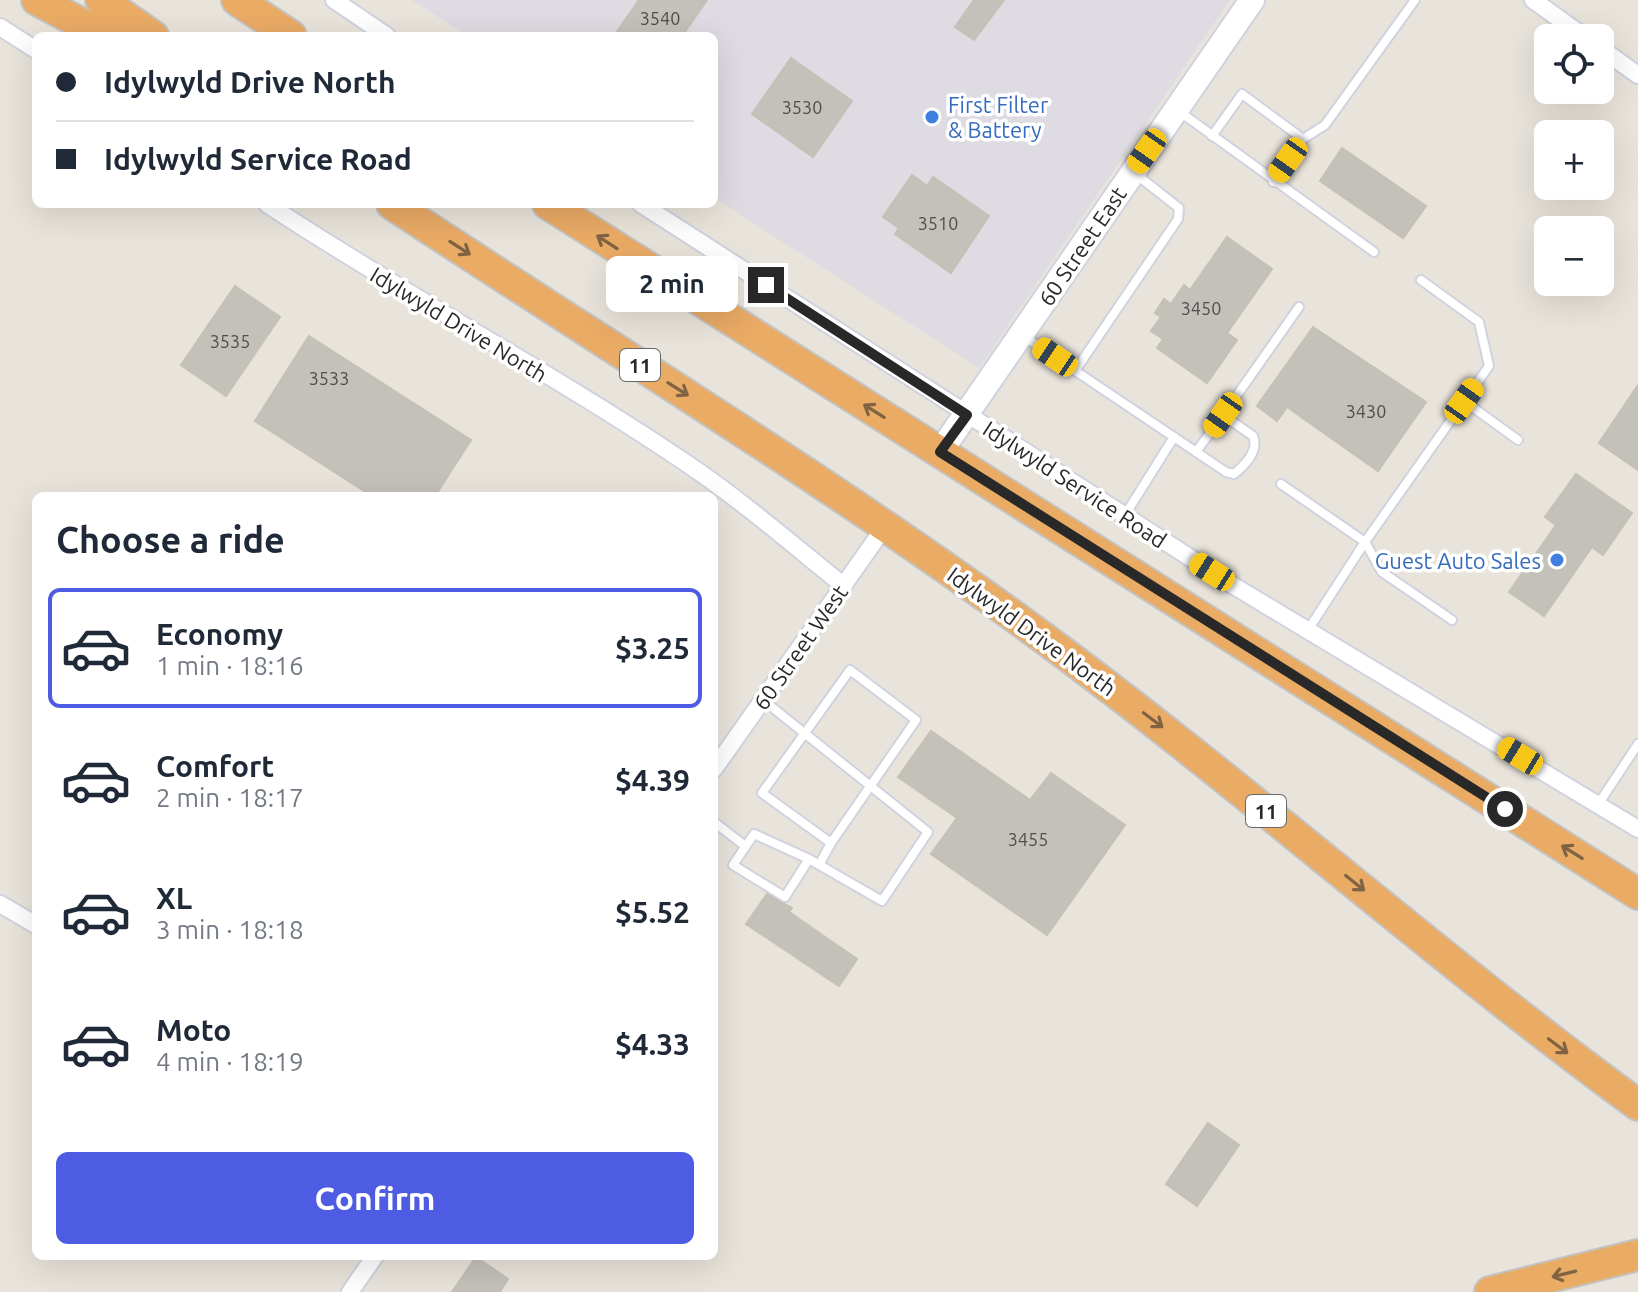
<!DOCTYPE html>
<meta charset="utf-8">
<style>
:root{--surface:#fff;--page:#f2f2f3;--text:#1f2937;--muted:#747a83;--line:#e0e1e3;--accent:#4e5ce3}
body{margin:0;font-family:Ubuntu,sans-serif;background:var(--page);color:var(--text);height:100vh;display:flex;flex-direction:column;font-size:30px;white-space:nowrap}
*{box-sizing:border-box;margin:0}
p{font-size:26px;color:var(--muted)}
.icon{flex:none;width:44px;height:44px;fill:none;stroke:currentColor;stroke-width:2;stroke-linecap:round;stroke-linejoin:round}
.map{position:relative;flex:1;overflow:hidden}
.sheet{position:absolute;left:32px;top:492px;width:686px;height:768px;display:flex;flex-direction:column;background:var(--surface);border-radius:12px;box-shadow:0 8px 32px #0002}
.sheet>*{flex:none}
.guide{position:absolute;left:32px;top:32px;width:686px;height:176px;border-radius:12px;box-shadow:0 8px 32px #0002;display:grid;align-content:center;height:176px;padding:0 24px;background:var(--surface)}
.buttons{position:absolute;left:1534px;top:24px;display:grid;gap:16px}
.buttons a{display:grid;place-items:center;width:80px;height:80px;border-radius:12px;background:var(--surface);box-shadow:0 8px 32px #0002;font-size:40px}
.end{position:absolute;width:36px;height:36px;margin:-18px;border:10px solid #282828;background:#fff;box-shadow:0 0 0 4px #fff}
.from{border-radius:50%}
.bubble{position:absolute;height:56px;border-radius:12px;background:var(--surface);box-shadow:0 8px 32px #0002;font-size:26px;font-weight:600;line-height:56px;text-align:center}
.car{position:absolute;width:24px;height:48px;margin:-24px -12px;border-radius:10px;box-shadow:0 0 6px 2px #0007;background:linear-gradient(#f5c518 24%,#345 0 40%,#f5c518 0 76%,#345 0 86%,#f5c518 0)}
.guide b{display:flex;align-items:center;gap:28px;height:76px;font-size:30px}
.guide b+b{border-top:2px solid var(--line)}
.guide i{width:20px;height:20px;background:var(--text)}
ul{padding:0;list-style:none}
li{display:flex;align-items:center;gap:24px;height:120px;margin:0 16px 12px;padding:0 8px;border:4px solid transparent;border-radius:12px}
li div{flex:1}
li b{display:block;font-size:30px}
li em{font-style:normal;font-weight:600}
li.current{border-color:var(--accent)}
li>.icon{width:72px;height:72px;stroke-width:1.5}
h2{padding:0 24px;font-size:36px;line-height:96px}
.cta{display:flex;gap:16px;margin-top:auto;padding:16px 24px}
.cta a{flex:1;height:92px;border-radius:12px;background:var(--accent);color:#fff;font-size:32px;font-weight:600;line-height:92px;text-align:center}
.map>svg:first-child{display:block}
</style>
<div class="map">
<svg width="1638" height="1292" viewBox="0 0 1638 1292">
<rect width="100%" height="100%" fill="#e9e4db"/>
<path fill="#dedbe2" d="M412 0H1230L979 368 714 198V36H467Z"/>
<g fill="#c4c1bb" stroke="#c4c0b5" stroke-width="2">
<path d="M639 0H707L682 36H614Z"/>
<path d="M974 0H1004L974 40 955 27Z"/>
<path d="M791 58 852 101 813 157 752 114Z"/>
<path d="M1342 148 1426 206 1403 238 1320 181Z"/>
<path d="M912 175 927 186 933 177 989 216 951 273 895 234 899 228 883 217Z"/>
<path d="M1227 237 1272 269 1227 333 1237 340 1207 383 1157 348 1163 339 1151 331 1161 317 1155 313 1164 299 1171 304 1184 285 1190 290Z"/>
<path d="M235 286 280 317 226 396 181 365Z"/>
<path d="M1313 327 1426 402 1378 471 1287 407 1277 421 1257 406Z"/>
<path d="M309 336 471 440 435 496H372L255 421Z"/>
<path d="M1638 385V470L1599 443Z"/>
<path d="M1576 474 1632 513 1603 555 1592 547 1544 616 1509 592 1556 525 1545 517Z"/>
<path d="M931 731 1030 800 1051 773 1125 825 1047 935 931 854 957 818 898 777Z"/>
<path d="M767 894 792 908 789 912 857 959 839 986 746 924Z"/>
<path d="M1208 1123 1239 1145 1197 1206 1166 1184Z"/>
<path d="M476 1257 508 1279 500 1292H452Z"/>
</g>
<g fill="none" stroke-linecap="round" stroke-linejoin="round">
<g stroke="#d1d2df" stroke-width="12">
<g id="lane">
<path d="M1180 112 1374 252"/>
<path d="M1212 136 1242 94 1303 139 1273 182"/>
<path d="M1303 139 1325 125 1415 0"/>
<path d="M1421 280 1479 322 1489 366 1365 542 1382 572 1452 620"/>
<path d="M1025 337 1226 472 1234 474C1245 465 1259 450 1253 436L1223 415 1299 307"/>
<path d="M1075 371 1178 219 1179 208 1137 175"/>
<path d="M1464 401 1518 440"/>
<path d="M1196 452 1223 415"/>
<path d="M1281 484 1365 542 1308 630"/>
<path d="M1125 515 1174 437"/>
<path d="M850 670 916 720 831 843 762 793Z"/>
<path d="M763 700 928 832 882 901 809 859 754 834 733 865 785 897 809 859"/>
<path d="M1599 803 1638 744"/>
<path d="M714 822 745 846"/>
<path d="M819 865 831 843"/>
</g>
</g>
<g stroke="#d1d2df" stroke-width="20">
<g id="street">
<path d="M334 0 387 36"/>
<path d="M1533 0 1586 38"/>
<path d="M0 27 36 50"/>
<path d="M1600 48 1638 75"/>
<path d="M267 204C404 295 550 371 686 463 741 500 792 544 844 586"/>
<path d="M641 204 1234 586 1638 829"/>
<path d="M714 769 886 525"/>
<path d="M0 904 36 925"/>
<path d="M350 1292 375 1256"/>
</g>
</g>
<g stroke="#d1d2df" stroke-width="28">
<path id="secondary" d="M940 452 1252 0"/>
</g>
<g stroke="#c3c3c3" stroke-width="34">
<g id="highway">
<path d="M37 0 105 36"/>
<path d="M101 0 153 36"/>
<path d="M237 0 291 36"/>
<path d="M392 204C605 345 823 477 1030 628 1238 780 1430 953 1638 1105"/>
<path d="M548 204 1638 894"/>
<path d="M1490 1292 1638 1255"/>
</g>
</g>
<use href="#lane" stroke="#fff" stroke-width="8"/>
<use href="#street" stroke="#fff" stroke-width="16"/>
<use href="#secondary" stroke="#fff" stroke-width="24"/>
<use href="#highway" stroke="#eaab65" stroke-width="30"/>
</g>
<defs><path id="oneway-shaft" d="M-6 0H5M1.5-3L5.5 0L1.5 3" fill="none" stroke-width="1.6" stroke-linecap="round" stroke-linejoin="round" transform="scale(2)"/></defs>
<g stroke="#7f6343">
<use href="#oneway-shaft" transform="translate(607 242) rotate(-147)"/>
<use href="#oneway-shaft" transform="translate(460 248) rotate(33)"/>
<use href="#oneway-shaft" transform="translate(678 389) rotate(32)"/>
<use href="#oneway-shaft" transform="translate(874 411) rotate(-148)"/>
<use href="#oneway-shaft" transform="translate(1153 720) rotate(37)"/>
<use href="#oneway-shaft" transform="translate(1572 852) rotate(-148)"/>
<use href="#oneway-shaft" transform="translate(1355 883) rotate(39)"/>
<use href="#oneway-shaft" transform="translate(1558 1046) rotate(37)"/>
<use href="#oneway-shaft" transform="translate(1564 1274) rotate(166)"/>
</g>
<g fill="none" stroke-linecap="round" stroke-linejoin="round">
<path stroke="#282828" stroke-width="10" d="M766 285 967 415 940 452 1505 809"/>
</g>
<g fill="#3f7fe0" stroke="#fff" stroke-width="3">
<circle cx="932" cy="117" r="8"/>
<circle cx="1557" cy="560" r="8"/>
</g>
<g text-anchor="middle" dominant-baseline="central" stroke-width="7" stroke-linejoin="round" paint-order="stroke">
<g font-size="18" fill="#4f4e4d">
<text x="660" y="18">3540</text>
<text x="802" y="107">3530</text>
<text x="938" y="223">3510</text>
<text x="1201" y="308">3450</text>
<text x="230" y="341">3535</text>
<text x="329" y="378">3533</text>
<text x="1366" y="411">3430</text>
<text x="1028" y="839">3455</text>
</g>
<g fill="#fff" stroke="#686868" stroke-width="2">
<rect x="620" y="349" width="40" height="32" rx="6"/>
<rect x="1246" y="795" width="40" height="32" rx="6"/>
</g>
<g font-size="20" font-weight="bold" fill="#282828">
<text x="640" y="365">11</text>
<text x="1266" y="811">11</text>
</g>
<g font-size="22" fill="#366cbe" stroke="#fff" text-anchor="start">
<text x="948" y="104">First Filter<tspan x="948" dy="25">&amp; Battery</tspan></text>
<text x="1541" y="560" text-anchor="end">Guest Auto Sales</text>
</g>
<g font-size="22" fill="#282828" stroke="#fff">
<text transform="translate(1082 246) rotate(-56)">60 Street East</text>
<text transform="translate(459 324) rotate(31)">Idylwyld Drive North</text>
<text transform="translate(1075 484) rotate(33)">Idylwyld Service Road</text>
<text transform="translate(1032 631) rotate(36)">Idylwyld Drive North</text>
<text transform="translate(800 647) rotate(-55)">60 Street West</text>
</g>
</g>
</svg>
<div class="buttons">
<a><svg class="icon" aria-label="locate" viewBox="0 0 24 24"><circle cx="12" cy="12" r="6"/><path d="M12 2v4M12 18v4M2 12h4M18 12h4"/></svg></a>
<a>+</a>
<a>−</a>
</div>
<i class="end from" style="left:1505px;top:809px"></i>
<i class="end" style="left:766px;top:285px"></i>
<div class="bubble" style="left:606px;top:256px;width:132px">2 min</div>
<i class="car" style="left:1147px;top:151px;rotate:215deg"></i>
<i class="car" style="left:1288px;top:160px;rotate:215deg"></i>
<i class="car" style="left:1055px;top:357px;rotate:304deg"></i>
<i class="car" style="left:1464px;top:401px;rotate:35deg"></i>
<i class="car" style="left:1223px;top:415px;rotate:215deg"></i>
<i class="car" style="left:1212px;top:572px;rotate:302deg"></i>
<i class="car" style="left:1520px;top:756px;rotate:301deg"></i>
<div class="guide">
<b><i class="from"></i>Idylwyld Drive North</b>
<b><i></i>Idylwyld Service Road</b>
</div>
<section class="sheet">
<h2>Choose a ride</h2>
<ul>
<li class="current"><svg class="icon" aria-label="car" viewBox="0 0 24 24"><path d="M5 17H2v-5l4-1 3-4h7l3 4 3 1v5h-3M9 17h6M6 11h13"/><circle cx="7" cy="17" r="2"/><circle cx="17" cy="17" r="2"/></svg><div><b>Economy</b><p>1 min · 18:16</p></div><em>$3.25</em></li>
<li><svg class="icon" aria-label="car" viewBox="0 0 24 24"><path d="M5 17H2v-5l4-1 3-4h7l3 4 3 1v5h-3M9 17h6M6 11h13"/><circle cx="7" cy="17" r="2"/><circle cx="17" cy="17" r="2"/></svg><div><b>Comfort</b><p>2 min · 18:17</p></div><em>$4.39</em></li>
<li><svg class="icon" aria-label="car" viewBox="0 0 24 24"><path d="M5 17H2v-5l4-1 3-4h7l3 4 3 1v5h-3M9 17h6M6 11h13"/><circle cx="7" cy="17" r="2"/><circle cx="17" cy="17" r="2"/></svg><div><b>XL</b><p>3 min · 18:18</p></div><em>$5.52</em></li>
<li><svg class="icon" aria-label="car" viewBox="0 0 24 24"><path d="M5 17H2v-5l4-1 3-4h7l3 4 3 1v5h-3M9 17h6M6 11h13"/><circle cx="7" cy="17" r="2"/><circle cx="17" cy="17" r="2"/></svg><div><b>Moto</b><p>4 min · 18:19</p></div><em>$4.33</em></li>
</ul>
<div class="cta"><a>Confirm</a></div>
</section>
</div>
